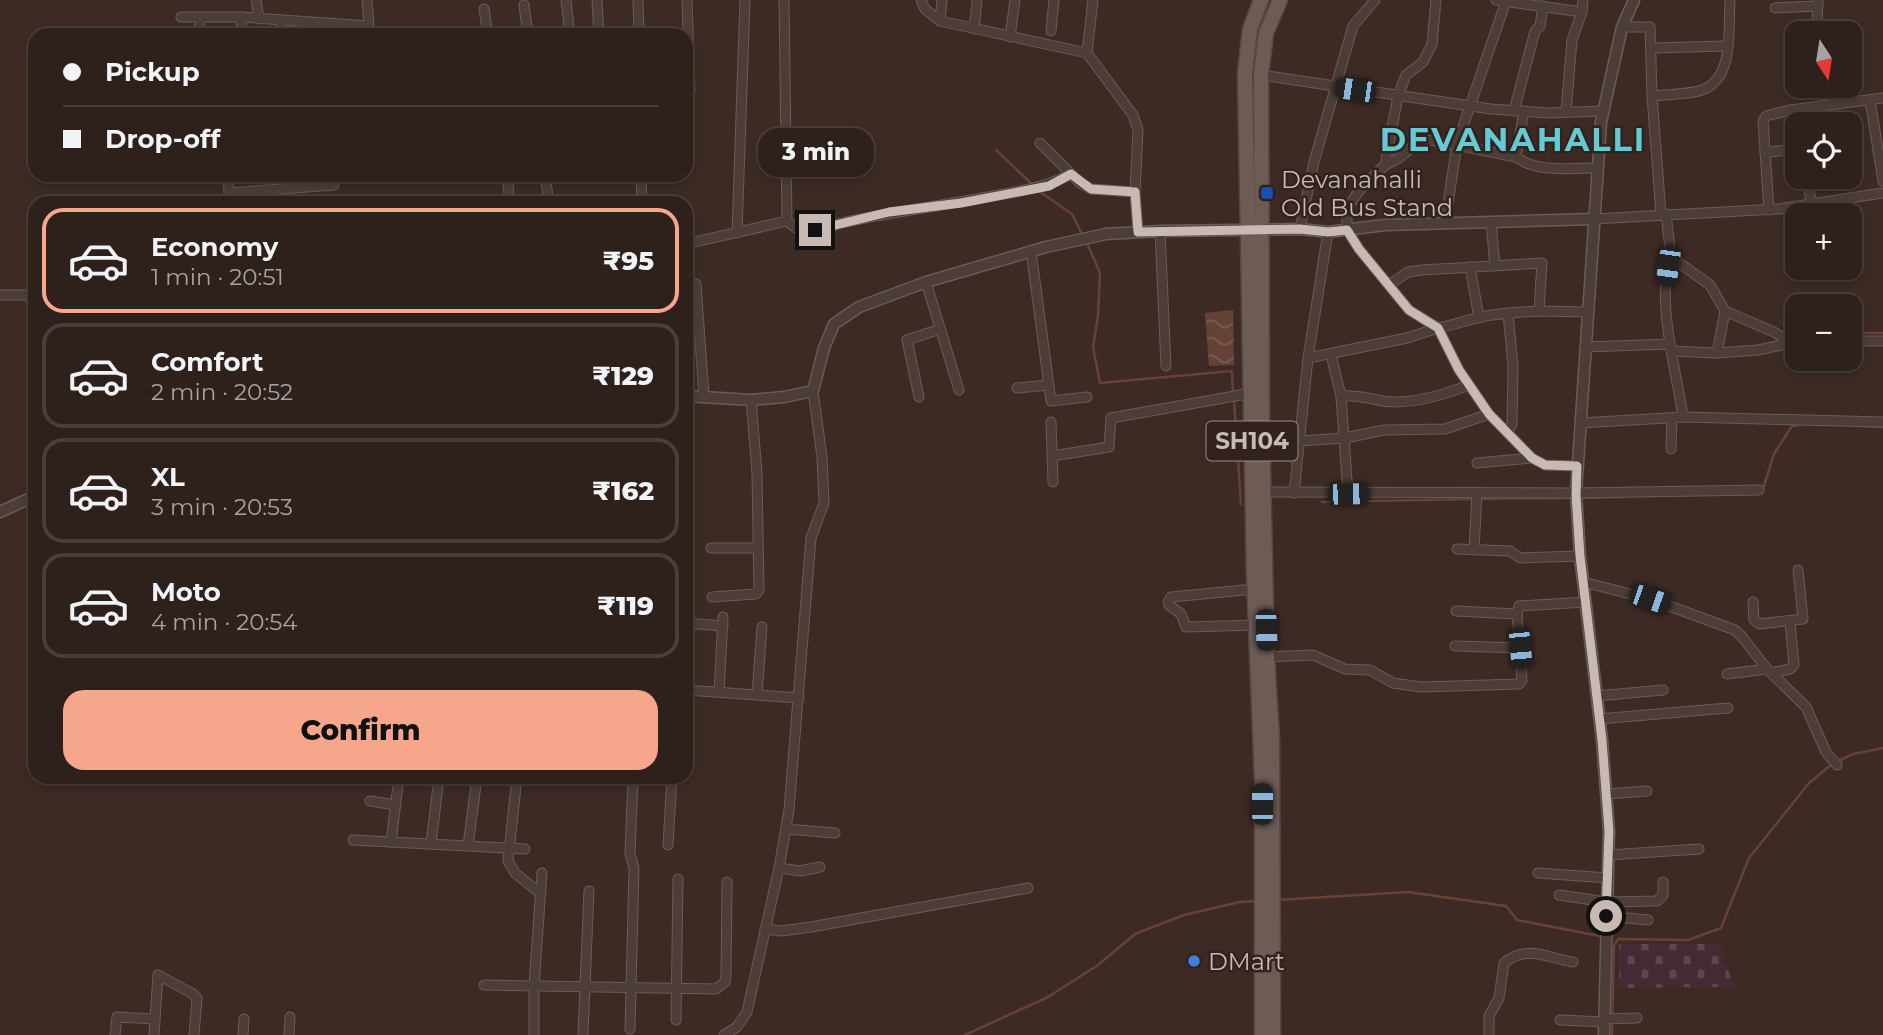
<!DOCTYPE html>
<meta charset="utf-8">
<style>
:root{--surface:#2e201b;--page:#362824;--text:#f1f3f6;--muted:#a7a3a3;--line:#493e3a;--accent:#f6a78b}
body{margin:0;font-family:Montserrat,sans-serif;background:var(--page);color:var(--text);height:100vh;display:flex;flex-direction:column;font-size:26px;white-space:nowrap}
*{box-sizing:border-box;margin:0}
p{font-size:23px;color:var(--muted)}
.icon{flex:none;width:38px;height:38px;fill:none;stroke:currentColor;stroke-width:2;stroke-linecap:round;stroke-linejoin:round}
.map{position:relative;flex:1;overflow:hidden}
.details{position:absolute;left:28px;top:196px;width:665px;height:588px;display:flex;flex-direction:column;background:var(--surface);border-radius:21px;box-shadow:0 4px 10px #0003,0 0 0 2px var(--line)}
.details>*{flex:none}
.guide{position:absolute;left:28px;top:28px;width:665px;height:154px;border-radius:21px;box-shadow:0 4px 10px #0003,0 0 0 2px var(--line);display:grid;align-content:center;height:154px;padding:0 35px;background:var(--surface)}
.needle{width:46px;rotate:168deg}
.tools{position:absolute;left:1785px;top:21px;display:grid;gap:14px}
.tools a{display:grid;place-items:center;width:77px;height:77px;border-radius:14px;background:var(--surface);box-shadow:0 4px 10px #0003,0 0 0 2px var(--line);font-size:35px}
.end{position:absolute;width:32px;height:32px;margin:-16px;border:9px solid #c8b9b4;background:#111;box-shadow:0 0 0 4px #111}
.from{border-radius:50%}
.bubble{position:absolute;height:49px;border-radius:21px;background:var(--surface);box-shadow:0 4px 10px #0003,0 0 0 2px var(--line);font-size:23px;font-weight:800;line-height:49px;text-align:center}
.car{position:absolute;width:21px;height:42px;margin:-21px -10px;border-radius:9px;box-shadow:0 0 5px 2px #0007;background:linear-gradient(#222 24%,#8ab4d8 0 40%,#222 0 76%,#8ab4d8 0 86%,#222 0)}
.guide b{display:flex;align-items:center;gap:24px;height:66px;font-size:26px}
.guide b+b{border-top:2px solid var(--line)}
.guide i{width:18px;height:18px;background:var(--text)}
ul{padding:12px 0 0;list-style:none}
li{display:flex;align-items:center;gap:21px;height:105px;margin:0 14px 10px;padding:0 21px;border:4px solid var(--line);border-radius:21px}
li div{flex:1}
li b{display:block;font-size:26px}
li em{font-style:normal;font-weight:800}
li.selected{border-color:var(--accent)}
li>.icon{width:63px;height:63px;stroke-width:1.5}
.cta{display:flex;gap:14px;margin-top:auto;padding:14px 35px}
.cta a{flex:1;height:80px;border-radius:21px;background:var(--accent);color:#111;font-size:28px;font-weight:800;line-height:80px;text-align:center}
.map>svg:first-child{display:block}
</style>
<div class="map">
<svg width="1883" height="1035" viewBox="0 0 1883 1035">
<defs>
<pattern id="cemetery-stones" width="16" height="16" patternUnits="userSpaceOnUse" patternTransform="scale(1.75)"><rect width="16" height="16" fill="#432a33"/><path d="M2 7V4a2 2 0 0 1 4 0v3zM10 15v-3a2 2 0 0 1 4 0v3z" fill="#5d474e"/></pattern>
<pattern id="water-waves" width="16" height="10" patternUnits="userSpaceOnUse" patternTransform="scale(1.75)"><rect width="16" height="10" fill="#644238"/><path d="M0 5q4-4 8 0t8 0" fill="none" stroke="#795b52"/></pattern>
</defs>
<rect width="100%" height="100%" fill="#3d2a24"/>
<path fill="url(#cemetery-stones)" d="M1619 944H1719L1734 987 1619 988Z"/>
<path fill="url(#water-waves)" d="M1233 310 1234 365 1209 366 1205 313Z"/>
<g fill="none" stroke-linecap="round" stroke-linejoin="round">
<g stroke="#644238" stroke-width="2.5">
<path d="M996 150 1034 186"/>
<path d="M1039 191 1072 214 1082 234"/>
<path d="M1087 243 1100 273 1098 316 1093 347 1100 383 1232 371 1233 393"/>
<path d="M1850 333H1883"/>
<path d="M1234 400 1241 504"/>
<path d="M1845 425 1883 427"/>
<path d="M1762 492 1774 454 1792 426 1803 424"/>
<path d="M1581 498 1623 497"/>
<path d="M1479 499 1574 498"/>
<path d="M1322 502 1473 499"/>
<path d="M1838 761 1853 754 1883 748"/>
<path d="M1277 900 1408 892 1506 906 1517 920 1605 937"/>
<path d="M965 1035 1048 997 1098 965 1135 934 1184 915 1240 902 1257 901"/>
<path d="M1612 1035 1614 946 1618 939 1688 940 1721 928 1749 858 1809 783 1832 764"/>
</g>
<g stroke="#6b5b56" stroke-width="11">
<g id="minor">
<path d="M256 0 259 19"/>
<path d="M566 0 570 35"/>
<path d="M597 0 599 35"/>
<path d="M638 0 639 35"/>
<path d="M687 0 690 90"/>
<path d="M784 0 787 221"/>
<path d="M921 0 925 9 940 21 1087 53 1133 115 1138 130 1135 192 1138 232"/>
<path d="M1496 0 1582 12 1583 0"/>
<path d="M524 5 528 35"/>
<path d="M1775 8 1818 6"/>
<path d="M484 9 488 35"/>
<path d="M181 17H241L369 26 367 0"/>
<path d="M241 17 242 35"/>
<path d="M280 20 282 35"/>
<path d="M940 21 942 0"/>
<path d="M1817 23 1818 0"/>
<path d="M1622 27H1650L1652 96 1661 214"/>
<path d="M974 29 977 0"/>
<path d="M1051 31 1054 0"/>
<path d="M198 35 201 17"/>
<path d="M1010 37 1015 0"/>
<path d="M1651 48 1726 46"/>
<path d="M1087 53 1093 0"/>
<path d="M1261 75 1491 109 1547 113 1604 111"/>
<path d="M1652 96C1667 94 1687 95 1702 90 1735 78 1728 28 1730 0"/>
<path d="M1870 100 1883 181"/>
<path d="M1790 110 1797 140"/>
<path d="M1514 111 1535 31 1540 26 1543 6"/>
<path d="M1566 112 1572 40 1582 12"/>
<path d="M1826 124H1841"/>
<path d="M1040 143 1080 183 1091 189 1135 192"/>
<path d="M1765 153 1797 148"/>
<path d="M1516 157 1524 111"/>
<path d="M1385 165 1398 96 1406 75 1423 62 1432 44 1436 0"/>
<path d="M228 175 229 193 334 185"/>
<path d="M293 175 294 188"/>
<path d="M507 175 510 203"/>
<path d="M545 175 549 203"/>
<path d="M641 175 642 203"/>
<path d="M1806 177 1812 204"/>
<path d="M1806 178 1837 177"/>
<path d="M1769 210 1763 121 1766 116 1790 110 1883 98"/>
<path d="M1666 214 1671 257 1710 285 1725 311 1717 353"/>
<path d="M1593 219 1778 209 1883 193"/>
<path d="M1491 222 1495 266"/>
<path d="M1445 223 1457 144 1506 1"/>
<path d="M1300 229 1314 162 1353 26 1375 0"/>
<path d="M1160 231 1166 366"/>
<path d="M737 233 745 0"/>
<path d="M686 244 787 221 801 232 830 228 837 224C885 213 934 207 982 198 1013 192 1043 189 1071 174"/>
<path d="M1031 251 1051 401 1087 397"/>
<path d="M1671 257C1655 298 1677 373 1683 417"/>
<path d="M1470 267 1479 318"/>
<path d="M926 282 959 390"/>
<path d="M696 284 704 396"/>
<path d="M1389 285 1408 272 1422 270 1542 263 1539 311"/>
<path d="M0 295H30L35 325"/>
<path d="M1725 311 1774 332 1791 343"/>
<path d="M1587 312C1556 311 1524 310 1492 315 1474 317 1456 325 1438 328L1409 310 1359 249 1347 230V208L1362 187 1385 165 1399 158 1417 143 1432 140 1516 157C1536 173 1573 168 1597 168"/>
<path d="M1850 341H1883"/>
<path d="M1585 347 1669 344"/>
<path d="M1671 351 1717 353 1758 350 1797 342"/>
<path d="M1331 355 1341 396 1348 494"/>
<path d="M1308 358 1407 338 1438 328 1459 370 1489 414 1532 458 1545 465 1577 466"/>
<path d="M1017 388 1049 385"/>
<path d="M1341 396C1362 394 1376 402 1395 402 1420 402 1446 394 1469 385"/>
<path d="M919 397 907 340 940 329"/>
<path d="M1051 422 1053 482"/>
<path d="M1581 423 1683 417 1883 422"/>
<path d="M1508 432 1512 424 1513 366 1508 313"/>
<path d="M1299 441 1345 438 1384 430 1445 429 1489 414"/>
<path d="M1671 449 1672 418"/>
<path d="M1052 456 1109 447 1111 418 1252 393"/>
<path d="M1477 463 1532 458"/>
<path d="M1261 492 1576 493 1759 490"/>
<path d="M1294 493 1308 358 1328 232"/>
<path d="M711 548H758"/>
<path d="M1457 549 1510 551 1520 558 1580 556"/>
<path d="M1474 550 1477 492"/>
<path d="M1583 582 1650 599 1735 630 1743 638 1767 669 1806 707 1826 752 1837 765"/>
<path d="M1255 589 1171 597 1168 602 1169 605 1181 614 1186 627 1256 625"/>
<path d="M712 597 756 594 759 590 757 473 751 400"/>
<path d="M1753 602 1754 620 1759 624 1803 619 1798 570"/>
<path d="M1456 611 1517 614 1519 606 1585 602"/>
<path d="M686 623 723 626"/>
<path d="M1455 646 1520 648"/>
<path d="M1267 657 1313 655 1345 669 1370 670 1393 683 1421 687 1519 684 1522 680 1517 614"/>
<path d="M1771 673 1790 669 1794 665 1790 622"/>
<path d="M1727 674 1767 669"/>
<path d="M686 690 799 698"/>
<path d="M719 692 723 617"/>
<path d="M757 695 762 627"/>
<path d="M1596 696 1663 690"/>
<path d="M1599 719 1728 708"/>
<path d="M517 777 508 861 515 873 541 894"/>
<path d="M1606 794 1647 791"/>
<path d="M370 801 395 805"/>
<path d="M786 829 835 833"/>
<path d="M353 840 525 849"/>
<path d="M391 842 399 777"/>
<path d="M431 844 439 777"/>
<path d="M668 845 672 777"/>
<path d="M468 846 477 777"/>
<path d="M1609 855 1699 849"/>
<path d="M779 868 800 871 820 867"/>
<path d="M1538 873 1608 878"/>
<path d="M1559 895 1606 902 1657 901 1663 895V882"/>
<path d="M1606 916 1648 920"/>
<path d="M765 929 781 931 811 927 1028 888"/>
<path d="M484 985 716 989 725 982 726 976 727 882"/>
<path d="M1604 1019 1637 1018"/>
<path d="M676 1020 678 879"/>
<path d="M1560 1020 1604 1022"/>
<path d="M630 1029 634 868 630 854 633 777"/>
<path d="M583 1034 589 891"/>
<path d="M115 1035 117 1017 155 1019"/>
<path d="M154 1035 158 975 193 994 197 998 194 1035"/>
<path d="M243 1035 244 1019"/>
<path d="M289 1035 290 1017"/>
<path d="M534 1035V985L542 873"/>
<path d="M724 1035 737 1027 747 1012 779 868 789 810 811 538 824 503 822 457 813 391"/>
<path d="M1489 1035V1016L1499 998 1504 963C1527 944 1546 958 1573 962"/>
</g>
</g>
<g stroke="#6b5b56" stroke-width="13">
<g id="tertiary">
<path d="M686 396 751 400 784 397 813 391 824 348 834 324 859 307 926 282 1046 247 1106 234 1160 231 1300 229 1328 232 1385 225 1593 219"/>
<path d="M0 512 35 496"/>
<path d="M1604 1035 1609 831 1602 740 1580 556 1576 493 1601 122 1622 27 1634 0"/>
</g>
</g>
<g stroke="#564641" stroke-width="17">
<g id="primary">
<path d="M1261 0 1250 29 1245 73 1254 576 1262 780V1035"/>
<path d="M1273 1035 1272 738 1267 657 1262 423 1261 75 1266 33 1280 0"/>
</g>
</g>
<use href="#minor" stroke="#4d3d38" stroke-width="9"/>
<use href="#tertiary" stroke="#4d3d38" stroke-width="10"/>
<use href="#primary" stroke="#6d5b56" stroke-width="14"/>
</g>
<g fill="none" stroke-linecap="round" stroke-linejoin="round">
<path stroke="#c8b9b4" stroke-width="9" d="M815 230 889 212 961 203 1049 186 1071 174 1091 189 1135 192 1138 232 1300 229 1328 232 1347 230 1359 249 1409 310 1438 328 1459 370 1489 414 1532 458 1545 465 1577 466 1576 495 1580 556 1602 740 1609 831 1606 916"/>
</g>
<rect fill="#1a4fb4" stroke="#32221d" stroke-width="2.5" x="1260" y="186" width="14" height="14" rx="3.5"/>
<circle fill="#3f7fe0" stroke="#32221d" stroke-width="2.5" cx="1194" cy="961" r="7"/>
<g text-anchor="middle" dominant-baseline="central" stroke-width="5" stroke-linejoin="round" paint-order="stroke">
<rect fill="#32221d" stroke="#9b8c87" stroke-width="2" x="1206.5" y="421.5" width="91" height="39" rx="5"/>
<g font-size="23" font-weight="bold" fill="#c8b9b4">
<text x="1252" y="441">SH104</text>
</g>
<g font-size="24" fill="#c8b9b4" stroke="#32221d" text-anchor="start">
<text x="1281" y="179">Devanahalli<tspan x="1281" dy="28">Old Bus Stand</tspan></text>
<text x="1208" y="961">DMart</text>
</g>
<g font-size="32" font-weight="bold" letter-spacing="2" fill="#64cad3" stroke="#32221d">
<text x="1513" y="139">DEVANAHALLI</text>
</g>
</g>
</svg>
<div class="tools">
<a><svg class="needle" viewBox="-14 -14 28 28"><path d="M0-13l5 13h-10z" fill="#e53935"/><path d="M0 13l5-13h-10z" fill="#a7a3a3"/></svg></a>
<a><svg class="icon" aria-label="locate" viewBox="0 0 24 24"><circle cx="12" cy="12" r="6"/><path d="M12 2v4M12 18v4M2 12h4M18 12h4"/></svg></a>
<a>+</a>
<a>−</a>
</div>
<i class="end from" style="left:1606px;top:916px"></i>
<i class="end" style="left:815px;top:230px"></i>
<div class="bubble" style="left:758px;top:128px;width:116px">3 min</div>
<i class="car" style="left:1355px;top:90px;rotate:278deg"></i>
<i class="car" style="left:1668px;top:266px;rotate:188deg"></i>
<i class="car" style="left:1348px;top:494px;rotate:89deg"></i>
<i class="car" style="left:1650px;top:599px;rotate:109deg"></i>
<i class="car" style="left:1266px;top:630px;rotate:178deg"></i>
<i class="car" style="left:1520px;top:648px;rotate:175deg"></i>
<i class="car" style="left:1262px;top:804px;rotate:0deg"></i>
<div class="guide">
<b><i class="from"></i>Pickup</b>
<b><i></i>Drop-off</b>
</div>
<section class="details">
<ul>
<li class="selected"><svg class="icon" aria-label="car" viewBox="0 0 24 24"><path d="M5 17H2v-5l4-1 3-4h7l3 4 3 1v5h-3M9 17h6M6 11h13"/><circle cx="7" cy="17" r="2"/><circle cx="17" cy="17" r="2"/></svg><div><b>Economy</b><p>1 min · 20:51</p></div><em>₹95</em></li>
<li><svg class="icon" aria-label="car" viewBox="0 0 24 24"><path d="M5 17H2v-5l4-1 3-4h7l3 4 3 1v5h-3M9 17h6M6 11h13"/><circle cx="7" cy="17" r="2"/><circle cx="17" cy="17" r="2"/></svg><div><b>Comfort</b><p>2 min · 20:52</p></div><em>₹129</em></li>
<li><svg class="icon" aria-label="car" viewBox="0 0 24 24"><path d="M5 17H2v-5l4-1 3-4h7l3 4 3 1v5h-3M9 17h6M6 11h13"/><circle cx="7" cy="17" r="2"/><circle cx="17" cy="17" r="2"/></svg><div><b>XL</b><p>3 min · 20:53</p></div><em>₹162</em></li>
<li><svg class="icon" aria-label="car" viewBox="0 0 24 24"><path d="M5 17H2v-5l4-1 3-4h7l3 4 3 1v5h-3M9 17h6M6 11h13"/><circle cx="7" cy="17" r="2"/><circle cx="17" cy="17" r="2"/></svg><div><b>Moto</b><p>4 min · 20:54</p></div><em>₹119</em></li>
</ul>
<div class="cta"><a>Confirm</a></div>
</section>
</div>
